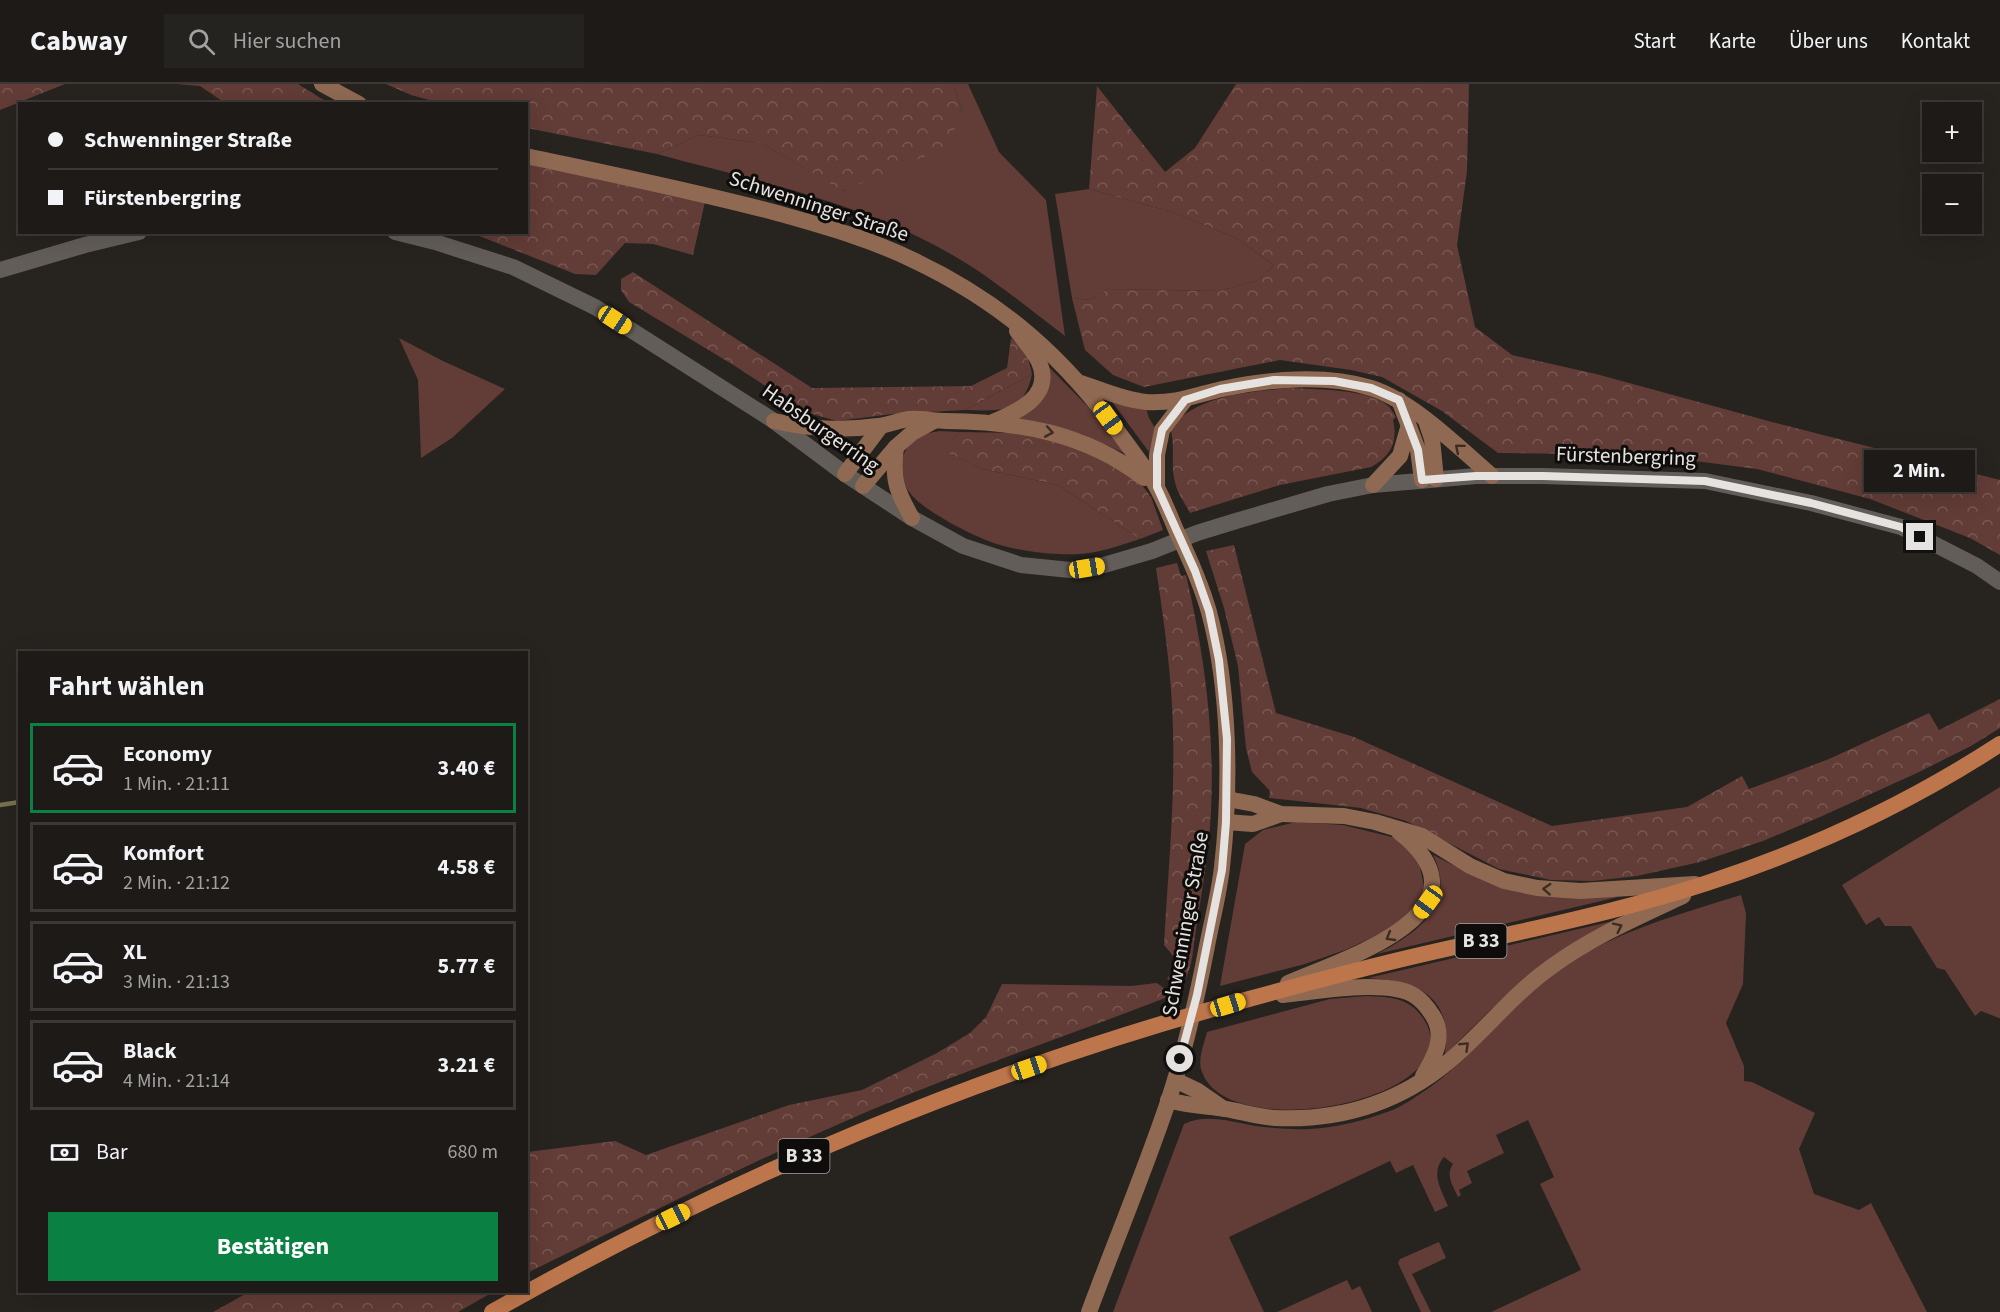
<!DOCTYPE html>
<html lang="de">
<meta charset="utf-8">
<style>
:root{--surface:#1d1a17;--page:#252320;--text:#f1f3f6;--muted:#a0a1a1;--line:#3b3836;--accent:#0b8043}
body{margin:0;font-family:"Source Sans 3",sans-serif;background:var(--page);color:var(--text);height:100vh;display:flex;flex-direction:column;font-size:22px;white-space:nowrap}
*{box-sizing:border-box;margin:0}
p{font-size:20px;color:var(--muted)}
.icon{flex:none;width:33px;height:33px;fill:none;stroke:currentColor;stroke-width:2;stroke-linecap:round;stroke-linejoin:round}
.map{position:relative;flex:1;overflow:hidden}
.sheet{position:absolute;left:18px;top:567px;width:510px;height:642px;display:flex;flex-direction:column;background:var(--surface);border-radius:0px;box-shadow:0 6px 24px #0002,0 0 0 2px var(--line)}
.sheet>*{flex:none}
.top-card{position:absolute;left:18px;top:18px;width:510px;height:132px;border-radius:0px;box-shadow:0 6px 24px #0002,0 0 0 2px var(--line);display:grid;align-content:center;height:132px;padding:0 30px;background:var(--surface)}
.tools{position:absolute;left:1922px;top:18px;display:grid;gap:12px}
.tools a{display:grid;place-items:center;width:60px;height:60px;border-radius:0px;background:var(--surface);box-shadow:0 6px 24px #0002,0 0 0 2px var(--line);font-size:30px}
.end{position:absolute;width:27px;height:27px;margin:-14px;border:8px solid #e5e2e0;background:#111;box-shadow:0 0 0 3px #111}
.from{border-radius:50%}
.bubble{position:absolute;height:42px;border-radius:0px;background:var(--surface);box-shadow:0 6px 24px #0002,0 0 0 2px var(--line);font-size:20px;font-weight:700;line-height:42px;text-align:center}
.car{position:absolute;width:18px;height:36px;margin:-18px -9px;border-radius:8px;box-shadow:0 0 4px 2px #0007;background:linear-gradient(#f5c518 24%,#345 0 40%,#f5c518 0 76%,#345 0 86%,#f5c518 0)}
.top-card b{display:flex;align-items:center;gap:21px;height:57px;font-size:22px}
.top-card b+b{border-top:2px solid var(--line)}
.top-card i{width:15px;height:15px;background:var(--text)}
ul{padding:0;list-style:none}
li{display:flex;align-items:center;gap:18px;height:90px;margin:0 12px 9px;padding:0 18px;border:3px solid var(--line);border-radius:0px}
li div{flex:1}
li b{display:block;font-size:22px}
li em{font-style:normal;font-weight:700}
li.active{border-color:var(--accent)}
li>.icon{width:54px;height:54px;stroke-width:1.5}
h2{padding:0 30px;font-size:27px;line-height:72px}
.pay{display:flex;align-items:center;gap:15px;height:66px;padding:0 30px;font-size:22px}
.pay p{margin-inline-start:auto}
.primary-button{display:flex;gap:12px;margin-top:auto;padding:12px 30px}
.primary-button a{flex:1;height:69px;border-radius:0px;background:var(--accent);color:#fff;font-size:24px;font-weight:700;line-height:69px;text-align:center}
header{display:flex;align-items:center;gap:36px;box-sizing:border-box;height:84px;padding:0 30px;background:var(--surface);border-bottom:2px solid var(--line)}
header strong{font-size:28px}
nav{display:flex;gap:33px;margin-inline-start:auto;font-size:21px}
.search{width:420px;height:54px;background:var(--page);display:flex;align-items:center;gap:15px;box-sizing:border-box;padding:0 21px;border-radius:0px;color:var(--muted);font-size:22px}
.map>svg:first-child{display:block}
</style>
<header>
<strong>Cabway</strong>
<div class="search"><svg class="icon" aria-label="search" viewBox="0 0 24 24"><circle cx="10" cy="10" r="6"/><path d="M15 15l6 6"/></svg>Hier suchen</div>
<nav><a>Start</a><a>Karte</a><a>Über uns</a><a>Kontakt</a></nav>
</header>
<div class="map">
<svg width="2000" height="1228" viewBox="0 0 2000 1228">
<defs>
<pattern id="forest-crowns" width="20" height="18" patternUnits="userSpaceOnUse" patternTransform="scale(1.5)"><rect width="20" height="18" fill="#623c36"/><path d="M2 6a3 3 0 1 1 6 0M12 15a3 3 0 1 1 6 0" fill="none" stroke="#785853"/></pattern>
</defs>
<rect width="100%" height="100%" fill="#27231f"/>
<g fill="#623c36">
<path d="M954 0H968L999 68 1046 116 1065 252C1024 221 984 187 938 163 851 116 752 96 657 70L699 51 761 59 844 107 962 28Z"/>
<path d="M1089 105 1172 128 1234 153 1274 181 1257 197 1219 207 1108 205 1090 216 1072 214 1055 110Z"/>
<path d="M399 254 443 277 505 305 452 354 421 374 418 296Z"/>
<path d="M1047 281 1092 327 1124 369 1082 350 1050 341 1013 336Z"/>
<path d="M1032 290C1024 330 1000 327 965 326Z"/>
<path d="M1110 315 1146 324 1149 334 1155 344 1149 368Z"/>
<path d="M940 347 960 348 943 366 983 385 1058 401 1140 455C1127 459 1113 464 1100 467 1071 474 1029 469 1000 461 978 455 923 427 910 409 901 398 899 383 904 370 912 352 922 350 940 347Z"/>
<path d="M2000 703V934H1999L1981 927 1975 932 1945 886 1937 884 1911 842H1885L1879 833 1866 841 1842 801Z"/>
<path d="M1296 738 1343 741 1396 754 1418 774 1425 807 1418 820 1393 844 1345 866 1305 880 1220 902 1245 760 1263 746Z"/>
<path d="M1433 771 1487 798 1618 813 1377 870C1416 850 1458 820 1433 771Z"/>
<path d="M1741 811 1746 829 1743 900 1726 939 1744 982V997L1752 998 1815 1029 1799 1065 1814 1110 1859 1126 1871 1119 1927 1228H1491L1581 1186 1540 1100 1554 1093 1528 1036 1496 1051 1504 1069 1467 1087 1472 1099 1459 1106 1461 1111 1458 1113C1453 1102 1445 1091 1453 1080L1444 1073C1430 1089 1441 1105 1448 1122L1435 1128 1413 1081 1396 1089 1390 1077 1229 1153 1264 1228H1113L1184 1040C1206 1029 1232 1038 1256 1042 1273 1044 1293 1046 1310 1045 1336 1044 1365 1036 1390 1027 1403 1022 1417 1012 1429 1004 1477 969 1512 920 1560 885 1613 848 1680 830 1741 811Z"/>
<path d="M1613 837C1543 871 1499 917 1445 971 1445 963 1447 955 1446 947 1442 904 1404 896 1368 894Z"/>
<path d="M1367 912C1393 913 1412 914 1426 939 1467 1017 1228 1062 1202 988 1197 976 1204 960 1207 948L1330 915Z"/>
<path d="M1439 1158 1446 1174 1412 1190 1431 1228H1421L1398 1179 1400 1175Z"/>
<path d="M1347 1196 1352 1206 1360 1202 1372 1228H1277Z"/>
</g>
<g fill="url(#forest-crowns)">
<path d="M0 0H65L0 26Z"/>
<path d="M177 0H298L322 15 335 19H225L200 2Z"/>
<path d="M386 0H954L962 28 947 63 843 107 761 59 699 51 657 70 527 44 526 20 440 19 411 11Z"/>
<path d="M1236 0H1469L1467 87 1457 161 1475 243 1512 271 1596 290 1772 338 2000 396V471L1970 454 1870 415 1757 385 1648 371 1498 369 1442 327 1382 293 1351 286 1280 276 1144 303 1113 291 1085 266 1072 214 1090 216 1108 205 1219 207 1257 197 1274 181 1234 153 1172 128 1089 105 1097 2 1165 88 1195 64Z"/>
<path d="M527 78 705 118 693 171 653 160 625 159 596 191 575 190 472 149 526 148Z"/>
<path d="M633 188 812 304 971 302 1007 284 1011 254 1027 269 1032 290 965 326 892 330 837 337 805 328 735 282 629 218 621 206V195Z"/>
<path d="M1289 304C1316 306 1366 304 1387 321 1391 324 1393 329 1396 333L1393 336C1398 358 1391 372 1371 383L1280 401 1190 429C1185 419 1177 409 1175 398 1170 380 1176 361 1170 344 1200 310 1246 309 1289 304Z"/>
<path d="M960 348 1014 349 1065 357 1138 396 1151 413 1163 446 1140 455 1058 401 983 385 942 366Z"/>
<path d="M1234 461 1276 629 1354 653 1552 742 1687 723 1742 692 1749 705 1829 675 1929 629 1939 646 2000 615V644L1971 662 1917 689 1820 733 1763 757 1700 778 1637 792 1593 797 1551 796 1499 785 1406 737 1361 724 1269 714 1270 707 1252 688 1246 664 1238 582 1224 524 1206 467Z"/>
<path d="M1177 479 1181 492 1186 491C1204 567 1215 649 1211 727 1209 767 1202 807 1196 845 1193 862 1193 890 1180 901L1167 895 1173 885 1174 873 1164 861C1168 790 1175 718 1173 647 1172 592 1164 538 1156 484Z"/>
<path d="M1157 899 1173 911C1073 950 970 984 871 1026 754 1076 641 1134 527 1189V1068L615 1057 646 1071 789 1021 862 1006 937 969 970 949 986 933 1002 900 1131 902Z"/>
<path d="M249 1208H493L458 1228H213Z"/>
</g>
<g fill="none" stroke-linecap="round" stroke-linejoin="round">
<path stroke="#777350" stroke-width="4.5" d="M0 721 20 718"/>
<g stroke="#625d59" stroke-width="16">
<path d="M395 148 435 158 513 183 595 223 774 337 845 390 912 434 963 462 1021 481 1070 486 1104 481 1152 467 1197 449 1236 437 1328 410 1373 401 1476 392H1543L1705 397 1811 419 1901 443 1977 482 2000 498"/>
<path d="M0 186 85 161 139 148"/>
</g>
<g stroke="#8f6952" stroke-width="16">
<path d="M322 0 359 20"/>
<path d="M526 72C610 90 694 107 777 129 823 142 870 155 913 176 1004 219 1066 275 1124 356 1135 371 1147 386 1156 402 1164 416 1170 432 1176 446 1189 473 1201 500 1209 528 1230 606 1231 704 1222 783 1219 810 1212 836 1207 862 1197 914 1185 967 1168 1018 1144 1089 1115 1158 1089 1228"/>
<path d="M1081 299C1102 306 1124 316 1146 318 1175 320 1196 311 1222 305 1268 295 1326 290 1371 304 1413 317 1459 364 1492 392"/>
<path d="M1399 316 1418 366 1422 396"/>
<path d="M774 337C811 345 840 347 878 342 889 341 899 336 909 335 921 334 934 337 946 337 1019 338 1084 348 1144 394"/>
<path d="M1426 337 1432 355 1436 395"/>
<path d="M993 338C1017 328 1054 312 1039 278 1034 267 1024 257 1017 247"/>
<path d="M896 363C892 395 896 406 912 434"/>
<path d="M845 390 881 342"/>
<path d="M1373 401 1400 372 1408 344"/>
<path d="M863 402 896 363 912 349 934 337"/>
<path d="M1157 403V371L1162 346 1185 316"/>
<path d="M1227 715 1254 720 1281 730 1344 732 1375 738 1422 752 1470 782 1504 797 1537 804 1580 807 1695 800"/>
<path d="M1226 738 1253 740 1281 730"/>
<path d="M1288 899C1346 874 1499 827 1399 748"/>
<path d="M1283 911C1315 908 1389 894 1415 912 1423 917 1428 924 1433 932 1446 953 1434 974 1423 992"/>
<path d="M1175 996 1198 1007 1224 1025"/>
<path d="M1168 1016C1190 1022 1205 1022 1226 1025 1243 1028 1259 1033 1275 1034 1340 1037 1397 1020 1448 978 1484 948 1513 910 1551 883 1592 853 1638 833 1683 812"/>
</g>
<path stroke="#bd764c" stroke-width="16" d="M492 1228C727 1094 988 985 1249 915 1318 896 1386 878 1455 863 1539 843 1625 826 1707 799 1811 765 1908 720 2000 660"/>
</g>
<defs><path id="oneway-chevron" d="M-2-3.5L2.5 0L-2 3.5" fill="none" stroke-width="1.6" stroke-linecap="round" stroke-linejoin="round" transform="scale(1.5)"/></defs>
<g stroke="#3c2d24">
<use href="#oneway-chevron" transform="translate(1049 348) rotate(10)"/>
<use href="#oneway-chevron" transform="translate(1459 364) rotate(-140)"/>
<use href="#oneway-chevron" transform="translate(1547 805) rotate(-177)"/>
<use href="#oneway-chevron" transform="translate(1618 843) rotate(-26)"/>
<use href="#oneway-chevron" transform="translate(1390 853) rotate(150)"/>
<use href="#oneway-chevron" transform="translate(1465 962) rotate(-44)"/>
</g>
<g fill="none" stroke-linecap="round" stroke-linejoin="round">
<path stroke="#e5e2e0" stroke-width="8" d="M1180 975 1197 911 1222 786 1226 738 1227 655 1219 576 1209 527 1195 487 1157 403V371L1162 346 1185 316 1220 305 1274 296 1334 297 1371 304 1399 316 1418 366 1422 396 1476 392H1543L1705 397 1811 419 1901 443 1920 453"/>
</g>
<g text-anchor="middle" dominant-baseline="central" stroke-width="6" stroke-linejoin="round" paint-order="stroke">
<g fill="#0f0d0b" stroke="#a5a2a0" stroke-width="1.5">
<rect x="1455.5" y="840" width="51" height="34" rx="4.5"/>
<rect x="778.5" y="1055" width="51" height="34" rx="4.5"/>
</g>
<g font-size="20" font-weight="bold" fill="#e5e2e0">
<text x="1481" y="857">B 33</text>
<text x="804" y="1072">B 33</text>
</g>
<g font-size="21" fill="#e5e2e0" stroke="#0f0d0b">
<text transform="translate(819 122) rotate(18)">Schwenninger Straße</text>
<text transform="translate(821 344) rotate(35)">Habsburgerring</text>
<text transform="translate(1626 372) rotate(2)">Fürstenbergring</text>
<text transform="translate(1185 840) rotate(-80)">Schwenninger Straße</text>
</g>
</g>
</svg>
<div class="tools">
<a>+</a>
<a>−</a>
</div>
<i class="end from" style="left:1180px;top:975px"></i>
<i class="end" style="left:1920px;top:453px"></i>
<div class="bubble" style="left:1864px;top:366px;width:111px">2 Min.</div>
<i class="car" style="left:615px;top:236px;rotate:123deg"></i>
<i class="car" style="left:1108px;top:334px;rotate:144deg"></i>
<i class="car" style="left:1087px;top:484px;rotate:81deg"></i>
<i class="car" style="left:1428px;top:818px;rotate:216deg"></i>
<i class="car" style="left:1228px;top:921px;rotate:73deg"></i>
<i class="car" style="left:1029px;top:984px;rotate:71deg"></i>
<i class="car" style="left:673px;top:1133px;rotate:64deg"></i>
<div class="top-card">
<b><i class="from"></i>Schwenninger Straße</b>
<b><i></i>Fürstenbergring</b>
</div>
<section class="sheet">
<h2>Fahrt wählen</h2>
<ul>
<li class="active"><svg class="icon" aria-label="car" viewBox="0 0 24 24"><path d="M5 17H2v-5l4-1 3-4h7l3 4 3 1v5h-3M9 17h6M6 11h13"/><circle cx="7" cy="17" r="2"/><circle cx="17" cy="17" r="2"/></svg><div><b>Economy</b><p>1 Min. · 21:11</p></div><em>3.40 €</em></li>
<li><svg class="icon" aria-label="car" viewBox="0 0 24 24"><path d="M5 17H2v-5l4-1 3-4h7l3 4 3 1v5h-3M9 17h6M6 11h13"/><circle cx="7" cy="17" r="2"/><circle cx="17" cy="17" r="2"/></svg><div><b>Komfort</b><p>2 Min. · 21:12</p></div><em>4.58 €</em></li>
<li><svg class="icon" aria-label="car" viewBox="0 0 24 24"><path d="M5 17H2v-5l4-1 3-4h7l3 4 3 1v5h-3M9 17h6M6 11h13"/><circle cx="7" cy="17" r="2"/><circle cx="17" cy="17" r="2"/></svg><div><b>XL</b><p>3 Min. · 21:13</p></div><em>5.77 €</em></li>
<li><svg class="icon" aria-label="car" viewBox="0 0 24 24"><path d="M5 17H2v-5l4-1 3-4h7l3 4 3 1v5h-3M9 17h6M6 11h13"/><circle cx="7" cy="17" r="2"/><circle cx="17" cy="17" r="2"/></svg><div><b>Black</b><p>4 Min. · 21:14</p></div><em>3.21 €</em></li>
</ul>
<div class="pay"><svg class="icon" aria-label="cash" viewBox="0 0 24 24"><path d="M3 7h18v10H3z"/><circle cx="12" cy="12" r="2"/></svg>Bar<p>680 m</p></div>
<div class="primary-button"><a>Bestätigen</a></div>
</section>
</div>
